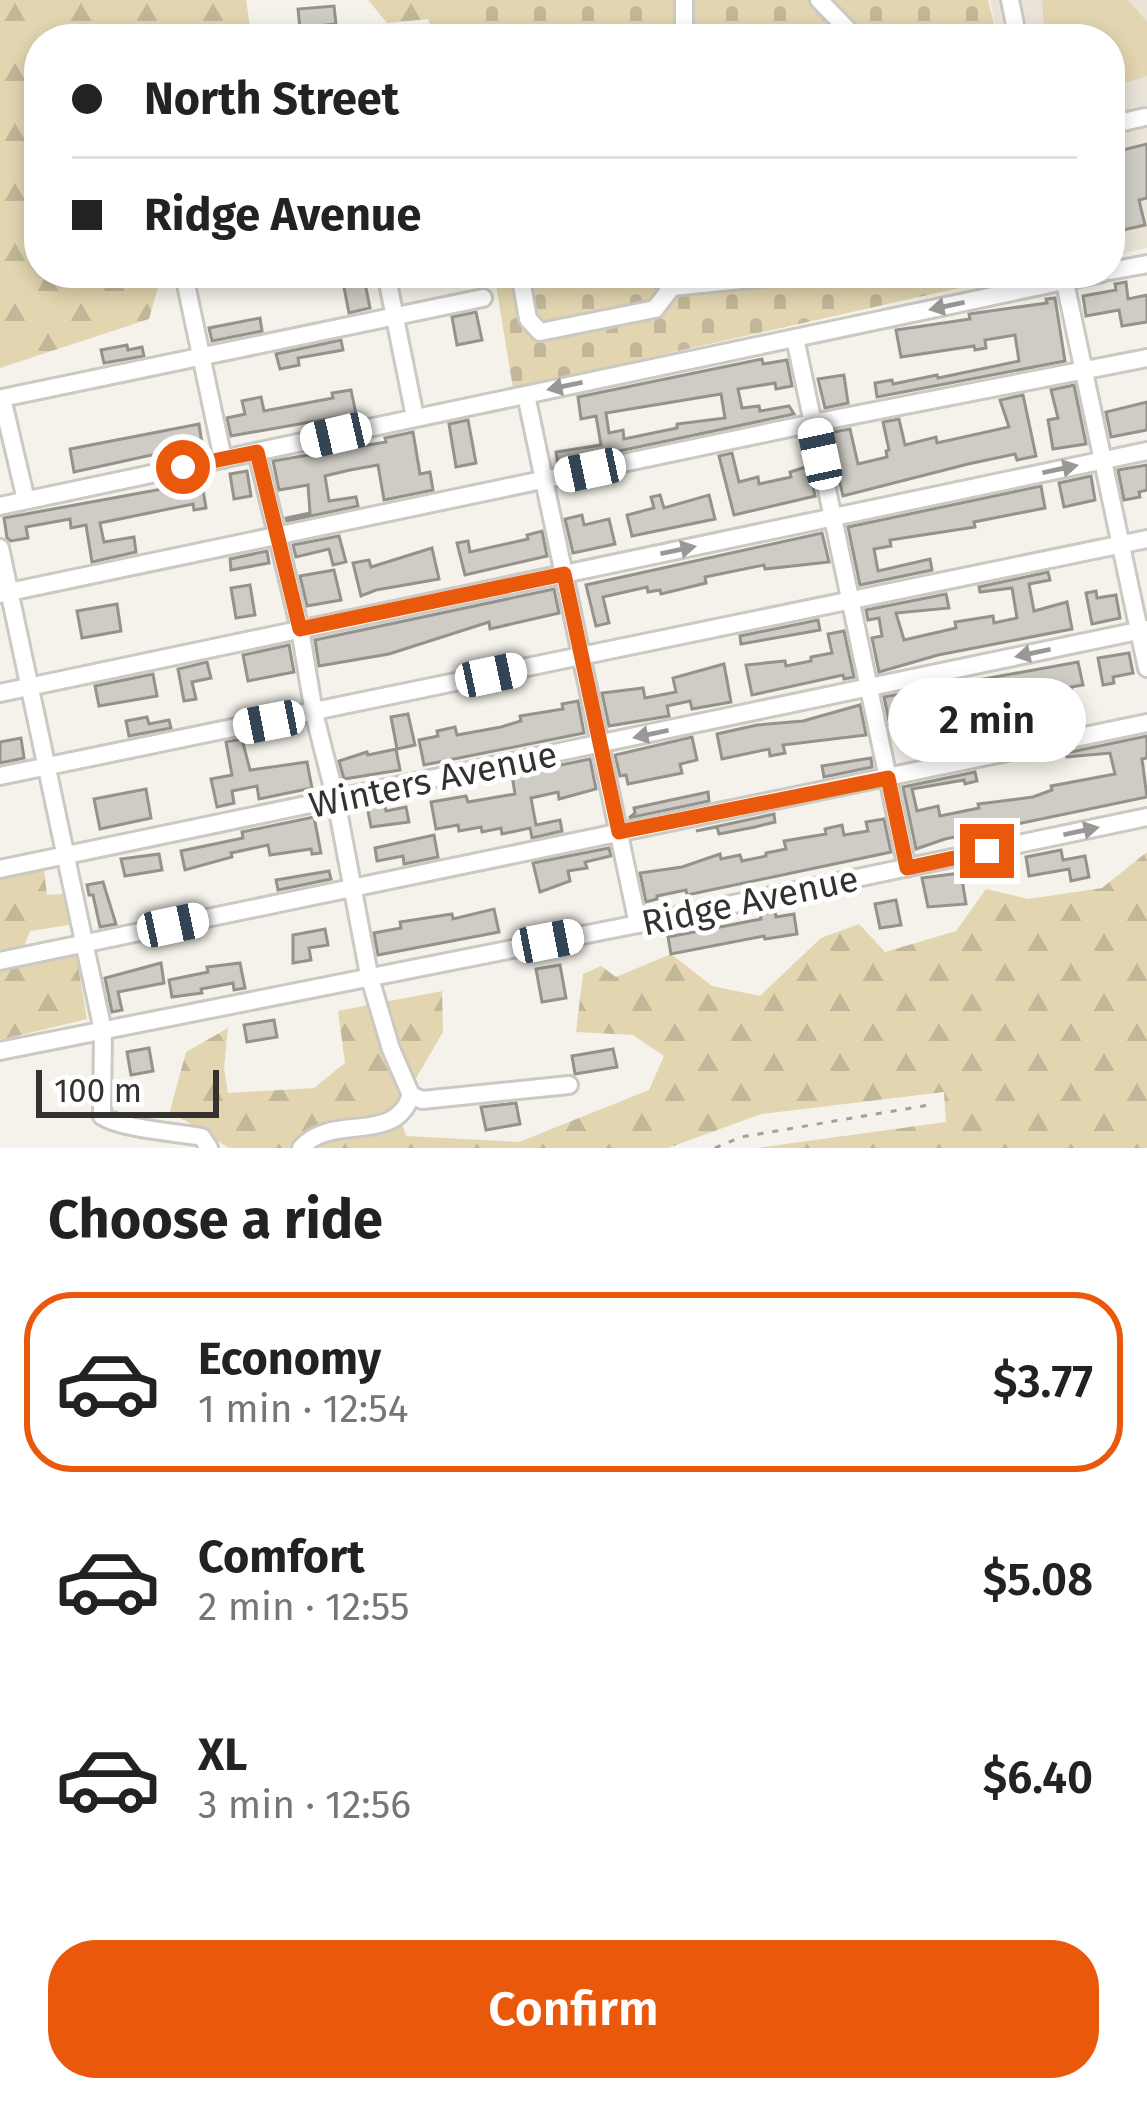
<!DOCTYPE html>
<meta charset="utf-8">
<style>
:root{--surface:#fff;--page:#f6f6f6;--text:#222;--muted:#767676;--line:#e0e0e0;--accent:#ea580c}
body{margin:0;font-family:"Fira Sans",sans-serif;background:var(--page);color:var(--text);height:100vh;display:flex;flex-direction:column;font-size:45px;white-space:nowrap}
*{box-sizing:border-box;margin:0}
p{font-size:39px;color:var(--muted)}
.icon{flex:none;width:66px;height:66px;fill:none;stroke:currentColor;stroke-width:2;stroke-linecap:round;stroke-linejoin:round}
.map{position:relative;height:1148px;overflow:hidden}
.details{display:flex;flex-direction:column;background:var(--surface);flex:1}
.details>*{flex:none}
.hud{position:absolute;left:24px;top:24px;width:1101px;height:264px;border-radius:48px;box-shadow:0 6px 18px #0003;display:grid;align-content:center;height:264px;padding:0 48px;background:var(--surface)}
.scale{position:absolute;left:36px;bottom:30px;width:183px;box-sizing:border-box;padding-left:12px;border:6px solid #33322f;border-top:0;font-size:33px;line-height:42px;white-space:nowrap;color:#33322f;-webkit-text-stroke:9px #fff;paint-order:stroke}
.end{position:absolute;width:54px;height:54px;margin:-27px;border:15px solid #ea580c;background:#fff;box-shadow:0 0 0 6px #fff}
.from{border-radius:50%}
.bubble{position:absolute;height:84px;border-radius:42px;background:var(--surface);box-shadow:0 6px 18px #0003;font-size:39px;font-weight:600;line-height:84px;text-align:center}
.car{position:absolute;width:36px;height:72px;margin:-36px -18px;border-radius:15px;box-shadow:0 0 9px 3px #0007;background:linear-gradient(#fff 24%,#345 0 40%,#fff 0 76%,#345 0 86%,#fff 0)}
.hud b{display:flex;align-items:center;gap:42px;height:114px;font-size:45px}
.hud b+b{border-top:3px solid var(--line)}
.hud i{width:30px;height:30px;background:var(--text)}
ul{padding:0;list-style:none}
li{display:flex;align-items:center;gap:36px;height:180px;margin:0 24px 18px;padding:0 24px;border:6px solid transparent;border-radius:48px}
li div{flex:1}
li b{display:block;font-size:45px}
li em{font-style:normal;font-weight:600}
li.current{border-color:var(--accent)}
li>.icon{width:108px;height:108px;stroke-width:1.5}
h2{padding:0 48px;font-size:54px;line-height:144px}
.button{display:flex;gap:24px;margin-top:auto;padding:24px 48px}
.button a{flex:1;height:138px;border-radius:48px;background:var(--accent);color:#fff;font-size:48px;font-weight:600;line-height:138px;text-align:center}
.map>svg:first-child{display:block}
</style>
<div class="map">
<svg width="1147" height="1148" viewBox="0 0 1147 1148">
<defs>
<pattern id="forest-firs" width="22" height="20" patternUnits="userSpaceOnUse" patternTransform="scale(3)"><rect width="22" height="20" fill="#e2d5b0"/><path d="M5 1l3.5 6h-7zM16 11l3.5 6h-7z" fill="#c2b798"/></pattern>
<pattern id="cemetery-stones" width="16" height="16" patternUnits="userSpaceOnUse" patternTransform="scale(3)"><rect width="16" height="16" fill="#e2d5b0"/><path d="M2 7V4a2 2 0 0 1 4 0v3zM10 15v-3a2 2 0 0 1 4 0v3z" fill="#c2b798"/></pattern>
</defs>
<rect width="100%" height="100%" fill="#f4f2ea"/>
<path fill="#e9e4d7" d="M990 0H1147V248L1110 256V39H998Z"/>
<g fill="url(#forest-firs)">
<path d="M0 0H246L252 39H39V273H162L149 319 0 368Z"/>
<path d="M368 0H637L623 39H436L428 19 387 23Z"/>
<path d="M1147 852V1148H756L946 1122 944 1092 761 1114 668 1148H229L170 1111 186 1052 228 1028 224 1068 228 1093 314 1088 345 1063 338 1011 442 991 443 1032 398 1109 406 1136 519 1142 649 1090 664 1056 633 1035 576 1032 583 974 601 966 616 977 671 954 712 986 760 996 821 938 859 924 885 952 956 931 986 889 1028 899 1102 888Z"/>
<path d="M44 869 47 895 63 894 69 925 30 931 22 952 75 948 87 1019 0 1040V879Z"/>
</g>
<g fill="url(#cemetery-stones)">
<path d="M452 0H988L998 39H456Z"/>
<path d="M494 273H1026L513 388Z"/>
</g>
<path fill="#e2d5b0" d="M1042 0H1128L1147 22V76L1110 88V39H1045Z"/>
<g fill="#ceccc5" stroke="#94928b" stroke-width="3" fill-rule="evenodd">
<path d="M334 6 336 24 300 28 298 9Z"/>
<path d="M1147 144V198L1139 200 1145 225 1114 232 1110 215V162L1120 160 1118 151Z"/>
<path d="M345 273H363L370 308 349 313 342 277Z"/>
<path d="M1126 282 1128 299 1147 295V322L1122 326 1119 310 1086 316 1083 296 1116 290 1115 284Z"/>
<path d="M1055 298 1065 361 877 397 875 383 892 380 893 384 937 375 938 378 1019 361 1015 335 985 340 986 348 975 350 974 346 901 357 896 330 970 319 969 314 1047 303 1046 299Z"/>
<path d="M476 312 482 340 457 345 452 317Z"/>
<path d="M260 318 262 331 212 341 209 328Z"/>
<path d="M341 340 343 350 298 358 299 365 280 369 276 354Z"/>
<path d="M127 345 128 350 142 347 144 356 104 363 101 350Z"/>
<path d="M762 359 763 364 787 360 792 386 776 389 775 383 738 389 742 408 759 406 760 411 789 406 794 414 558 464 556 452 601 445 596 416 581 419 578 397ZM721 394 725 418 677 424V428L624 439 623 430 609 433 606 413Z"/>
<path d="M844 375 848 403 825 408 818 379Z"/>
<path d="M1074 385 1086 444 1053 449 1048 420 1058 418 1051 390Z"/>
<path d="M351 390 356 414 231 436 227 418 245 414 242 401 261 397 264 411 333 398 332 393Z"/>
<path d="M1023 395 1036 456 1017 460 1015 454 968 464 843 496 828 433 850 429 858 464 887 457 886 451 889 450 883 422 899 419 905 445 936 437 937 443 1009 427 1000 400Z"/>
<path d="M1147 402V430L1111 437 1106 412Z"/>
<path d="M468 420 476 463 456 467 449 424Z"/>
<path d="M199 424 202 444 74 472 70 449Z"/>
<path d="M413 432 420 474 430 472 433 490 384 500 378 465 350 470 325 476 329 501 356 497 358 506 287 521 286 518 310 513 308 485 279 490 273 461 386 442 385 438Z"/>
<path d="M732 453 739 482 758 477 759 484 791 477 790 472 809 466 815 496 734 515 719 456Z"/>
<path d="M1147 465V490L1139 492 1140 497 1124 500 1118 470Z"/>
<path d="M247 471 251 496 234 499 230 474Z"/>
<path d="M1091 476 1095 500 1064 507 1059 483Z"/>
<path d="M201 477 206 508 194 510 193 504 100 523 104 542 134 537 136 552 92 562 86 525 71 528 70 519 26 527 28 538 11 541 7 538 4 518 162 489 161 485Z"/>
<path d="M1041 486 1045 508 974 522 975 527 890 540 891 546 874 549 878 571 930 559 932 570 860 585 848 527Z"/>
<path d="M660 495 664 508 709 495 715 519 632 536 627 515 654 508 651 497Z"/>
<path d="M582 515 584 525 609 519 615 544 573 553 565 519Z"/>
<path d="M542 531 547 556 465 575 457 543 468 541 470 552 528 539 527 535Z"/>
<path d="M822 533 829 562 765 569 764 565 705 577 706 583 661 594 660 590 648 592 647 587 603 597 609 623 596 626 586 585Z"/>
<path d="M339 536 346 562 333 565 329 549 296 557 293 545Z"/>
<path d="M432 548 439 579 376 590 361 596 353 563 369 560 371 567Z"/>
<path d="M267 551 269 563 231 570 230 559Z"/>
<path d="M334 570 341 600 307 606 300 576Z"/>
<path d="M1048 572 1050 580 1029 584 1034 611 1067 602 1072 629 938 655 879 672 872 638 882 636 879 618 868 620 866 610 946 594 949 608 896 613 904 640 956 628 955 622 993 616 994 623 1017 618 1012 588 980 592 979 587Z"/>
<path d="M250 585 255 615 236 618 231 588Z"/>
<path d="M554 589 559 613 490 629 489 622 389 654 319 666 315 640Z"/>
<path d="M1096 591 1097 598 1116 595 1120 618 1092 624 1086 593Z"/>
<path d="M117 604 121 631 82 638 77 611Z"/>
<path d="M818 620 820 630 741 644 740 636Z"/>
<path d="M844 631 854 677 844 679 843 675 752 695 746 665 785 661 786 666 811 661V657L832 653 828 634Z"/>
<path d="M289 645 294 672 248 681 243 655Z"/>
<path d="M1129 653 1133 673 1113 677 1114 683 1103 685 1098 658Z"/>
<path d="M207 662 211 678 192 682 196 699 184 701 178 669Z"/>
<path d="M1078 662 1083 685 1071 687 1072 690 1061 693V688L1023 696V699L992 707 991 699 962 705V708L906 718 907 723 890 726 884 697Z"/>
<path d="M724 664 731 702 692 709 690 701 667 706 669 716 609 726 602 693 643 688 645 698 676 692 673 678Z"/>
<path d="M153 674 157 696 99 706 95 686Z"/>
<path d="M578 701 584 733 424 765 419 740 438 736 437 731 455 727 457 735 501 727 521 721 520 716 563 709 562 704Z"/>
<path d="M860 705 866 735 783 745 785 753 770 756 769 749 722 759 717 734 757 725 803 721Z"/>
<path d="M408 714 415 745 397 749 391 717Z"/>
<path d="M147 717 149 724 169 720 171 728 129 736 126 721Z"/>
<path d="M1147 736V758L1142 759 1147 797 945 839 916 849 903 787 975 772 977 781 965 784 964 780 912 789 917 811 938 806 940 816 979 808 978 804 1033 797 1052 790 1051 786 1115 774 1110 753 1067 757 1066 753Z"/>
<path d="M692 737 697 760 680 764 682 773 628 784 626 775 620 776 615 755Z"/>
<path d="M21 738 24 758 0 763V742Z"/>
<path d="M242 739 250 770 307 762 312 788 259 799 257 786 232 791 234 803 217 807 211 779 232 775 226 742Z"/>
<path d="M396 749 400 770 344 779 339 761 367 752 368 755Z"/>
<path d="M871 758 872 767 824 777 822 766Z"/>
<path d="M590 759 596 789 559 799 558 792 531 798 536 825 560 820 562 831 532 838 530 828 502 834 501 828 482 832 481 827 459 831 458 825 436 829 431 802 466 796 468 802 515 794 512 775Z"/>
<path d="M146 789 151 818 100 829 94 799Z"/>
<path d="M708 792 709 801 629 818 635 813 634 808Z"/>
<path d="M384 803 386 811 406 807 409 822 371 827 367 806Z"/>
<path d="M774 814 775 822 755 827 719 834 717 827 696 831Z"/>
<path d="M314 817 321 853 312 854 311 849 270 855 268 845 231 853 232 857 185 870 181 851 243 838 242 832Z"/>
<path d="M884 819 891 852 687 895 686 890 657 896V899L646 902 640 873 682 867 720 854 721 859 740 855 742 861 766 856V853L786 849 784 841 826 834 825 829 842 825 844 835 868 831 866 822Z"/>
<path d="M434 835 438 857 404 864 403 856 377 861 375 848Z"/>
<path d="M609 848 611 856 585 862 587 868 568 871 570 881 540 892 533 863Z"/>
<path d="M1061 850 1063 860 1085 856 1089 877 1071 881 1069 869 1029 876 1026 857Z"/>
<path d="M159 854 162 870 125 876 121 859Z"/>
<path d="M329 871 331 879 278 890 276 880Z"/>
<path d="M961 873 966 904 928 907 922 878Z"/>
<path d="M103 882 116 924 100 927 93 895H89L87 885Z"/>
<path d="M896 900 901 925 880 928 875 904Z"/>
<path d="M494 909 499 932 378 955 374 933 401 928 400 922 452 914 453 919Z"/>
<path d="M775 911 776 917 794 914 797 934 765 939 764 936 671 954 668 937 761 919 760 914Z"/>
<path d="M325 929 328 945 309 948 311 960 293 963V935Z"/>
<path d="M161 963 164 983 118 992 122 1010 112 1012 105 978Z"/>
<path d="M240 963 245 988 234 990 233 983 201 989 202 993 172 997 169 980 208 972 207 967Z"/>
<path d="M560 965 566 998 542 1002 536 969Z"/>
<path d="M274 1020 277 1037 247 1042 244 1025Z"/>
<path d="M149 1048 153 1071 131 1075 127 1052Z"/>
<path d="M613 1049 617 1067 575 1074 572 1056Z"/>
<path d="M516 1103 520 1124 486 1130 481 1107Z"/>
</g>
<g fill="none" stroke-linecap="round" stroke-linejoin="round">
<g stroke="#cbc9c2" stroke-width="22">
<g id="minor">
<path d="M684 0V39"/>
<path d="M819 0 857 39"/>
<path d="M1010 0 1018 39"/>
<path d="M1110 125 1145 117"/>
<path d="M1110 271 1147 264"/>
<path d="M386 273 415 417"/>
<path d="M520 273 528 319 540 332 655 309 672 287 675 273"/>
<path d="M650 273 672 287 810 273"/>
<path d="M1063 273 1147 668"/>
<path d="M184 275 223 459"/>
<path d="M795 338 907 868"/>
<path d="M526 395 638 924"/>
<path d="M257 452 300 629 314 713 336 800 369 975 391 1049 411 1095 422 1100 569 1085"/>
<path d="M26 500 2 398 483 298"/>
<path d="M0 506 1102 273"/>
<path d="M0 548 103 1031 102 1116C122 1129 175 1132 202 1137L209 1148"/>
<path d="M0 594 813 423 1147 358"/>
<path d="M0 693 1147 451"/>
<path d="M0 776 1147 539"/>
<path d="M0 869 1147 629"/>
<path d="M0 961 1147 723"/>
<path d="M0 1051 638 924 1147 817"/>
<path d="M301 1148C332 1112 395 1146 411 1095"/>
</g>
</g>
<path stroke="#a3a19b" stroke-width="3" stroke-dasharray="6 9" stroke-linecap="butt" d="M715 1148 741 1137 929 1105"/>
<use href="#minor" stroke="#fff" stroke-width="16"/>
</g>
<defs><path id="oneway-solid" d="M-6-.8H1V-3.2L6.5 0L1 3.2V.8H-6Z" transform="scale(3)"/></defs>
<g fill="#999897">
<use href="#oneway-solid" transform="translate(947 306) rotate(168)"/>
<use href="#oneway-solid" transform="translate(565 386) rotate(168)"/>
<use href="#oneway-solid" transform="translate(1060 469) rotate(-12)"/>
<use href="#oneway-solid" transform="translate(678 550) rotate(-12)"/>
<use href="#oneway-solid" transform="translate(1033 653) rotate(168)"/>
<use href="#oneway-solid" transform="translate(651 734) rotate(168)"/>
<use href="#oneway-solid" transform="translate(1081 831) rotate(-12)"/>
</g>
<g fill="none" stroke-linecap="round" stroke-linejoin="round">
<path stroke="#ea580c" stroke-width="15" d="M183 467 257 452 300 629 564 574 619 832 888 778 907 868 987 851"/>
</g>
<g text-anchor="middle" dominant-baseline="central" stroke-width="10" stroke-linejoin="round" paint-order="stroke">
<g font-size="36" fill="#33322f" stroke="#fff">
<text transform="translate(433 780) rotate(-12)">Winters Avenue</text>
<text transform="translate(750 901) rotate(-12)">Ridge Avenue</text>
</g>
</g>
</svg>
<div class="scale">100 m</div>
<i class="end from" style="left:183px;top:467px"></i>
<i class="end" style="left:987px;top:851px"></i>
<div class="bubble" style="left:888px;top:678px;width:198px">2 min</div>
<i class="car" style="left:336px;top:435px;rotate:257deg"></i>
<i class="car" style="left:820px;top:454px;rotate:348deg"></i>
<i class="car" style="left:590px;top:470px;rotate:258deg"></i>
<i class="car" style="left:491px;top:675px;rotate:78deg"></i>
<i class="car" style="left:269px;top:722px;rotate:259deg"></i>
<i class="car" style="left:173px;top:925px;rotate:78deg"></i>
<i class="car" style="left:548px;top:941px;rotate:79deg"></i>
<div class="hud">
<b><i class="from"></i>North Street</b>
<b><i></i>Ridge Avenue</b>
</div>
</div>
<section class="details">
<h2>Choose a ride</h2>
<ul>
<li class="current"><svg class="icon" aria-label="car" viewBox="0 0 24 24"><path d="M5 17H2v-5l4-1 3-4h7l3 4 3 1v5h-3M9 17h6M6 11h13"/><circle cx="7" cy="17" r="2"/><circle cx="17" cy="17" r="2"/></svg><div><b>Economy</b><p>1 min · 12:54</p></div><em>$3.77</em></li>
<li><svg class="icon" aria-label="car" viewBox="0 0 24 24"><path d="M5 17H2v-5l4-1 3-4h7l3 4 3 1v5h-3M9 17h6M6 11h13"/><circle cx="7" cy="17" r="2"/><circle cx="17" cy="17" r="2"/></svg><div><b>Comfort</b><p>2 min · 12:55</p></div><em>$5.08</em></li>
<li><svg class="icon" aria-label="car" viewBox="0 0 24 24"><path d="M5 17H2v-5l4-1 3-4h7l3 4 3 1v5h-3M9 17h6M6 11h13"/><circle cx="7" cy="17" r="2"/><circle cx="17" cy="17" r="2"/></svg><div><b>XL</b><p>3 min · 12:56</p></div><em>$6.40</em></li>
</ul>
<div class="button"><a>Confirm</a></div>
</section>
